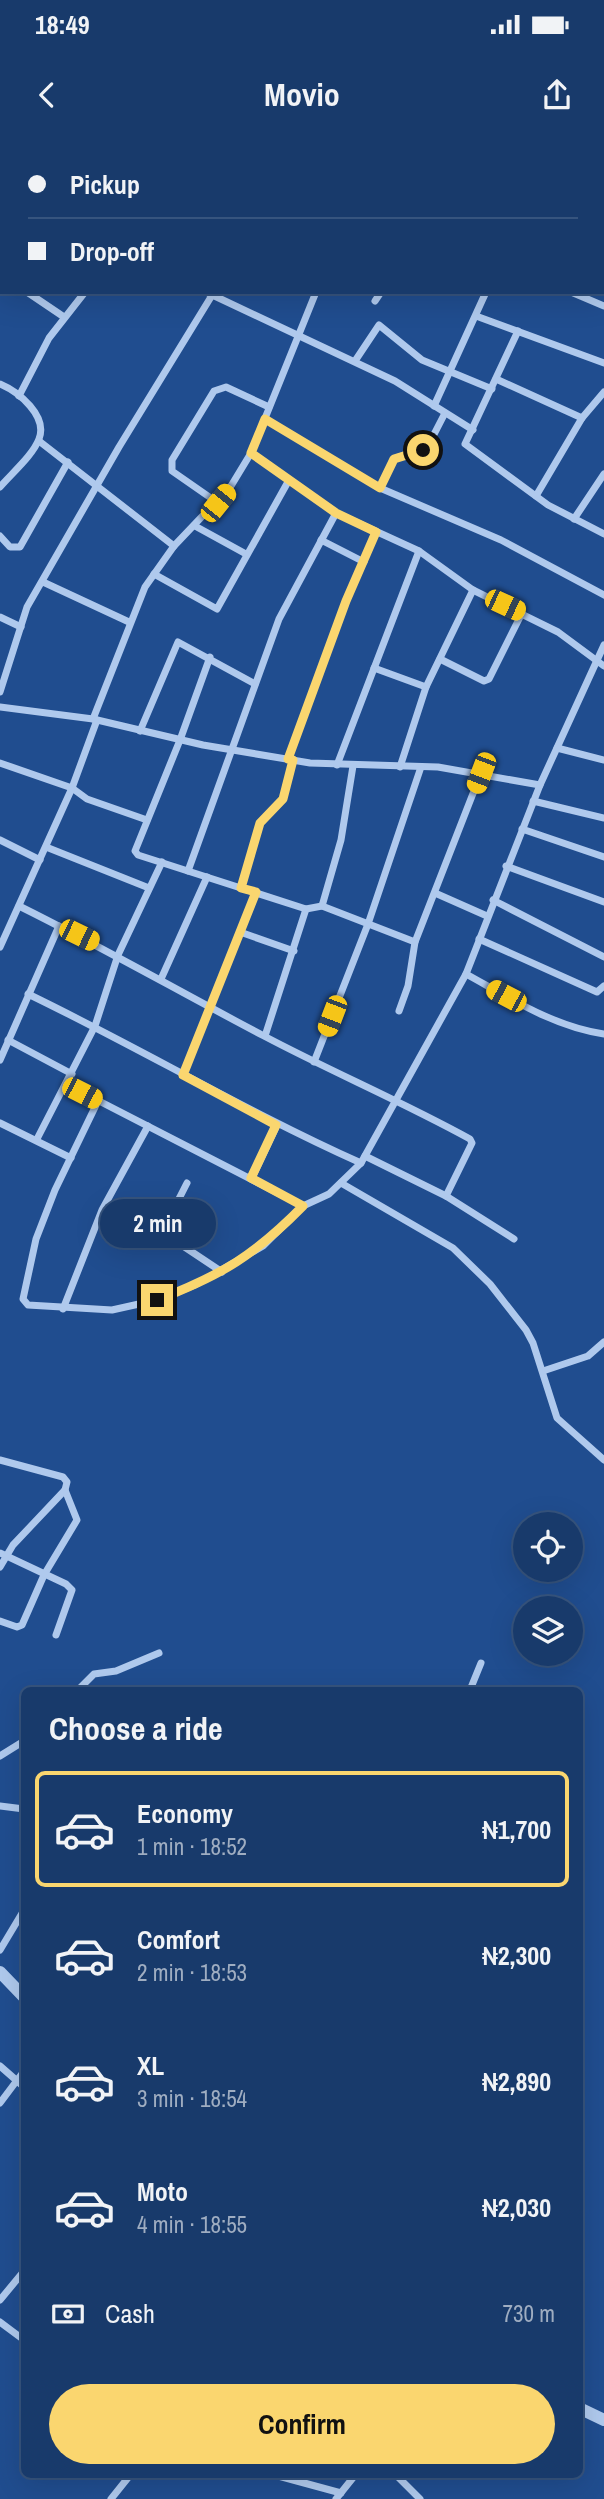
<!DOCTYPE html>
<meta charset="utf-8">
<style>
:root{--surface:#183a6b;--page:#214171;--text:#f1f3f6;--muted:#9fadc1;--line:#36547e;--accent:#fad66f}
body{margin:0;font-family:"Archivo Narrow",sans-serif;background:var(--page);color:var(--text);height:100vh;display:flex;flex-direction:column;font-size:26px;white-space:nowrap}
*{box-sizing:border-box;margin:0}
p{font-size:23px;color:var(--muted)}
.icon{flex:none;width:38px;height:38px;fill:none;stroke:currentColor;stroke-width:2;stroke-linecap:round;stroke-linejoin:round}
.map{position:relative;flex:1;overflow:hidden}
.drawer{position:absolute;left:21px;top:1547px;width:562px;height:791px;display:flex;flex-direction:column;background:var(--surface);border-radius:10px;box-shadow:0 7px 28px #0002,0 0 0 2px var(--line)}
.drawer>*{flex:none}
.hud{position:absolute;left:0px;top:0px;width:606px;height:154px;box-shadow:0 7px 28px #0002,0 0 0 2px var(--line);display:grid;align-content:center;height:154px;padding:0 28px;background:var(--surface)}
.tools{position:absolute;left:513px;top:1372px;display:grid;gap:14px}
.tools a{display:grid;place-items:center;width:70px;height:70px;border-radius:50%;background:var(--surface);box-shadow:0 7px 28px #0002,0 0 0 2px var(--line);font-size:35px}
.end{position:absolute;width:32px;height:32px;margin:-16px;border:9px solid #fad66f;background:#111;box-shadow:0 0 0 4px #111}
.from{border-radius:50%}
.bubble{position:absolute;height:49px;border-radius:24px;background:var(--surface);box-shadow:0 7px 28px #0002,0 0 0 2px var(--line);font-size:23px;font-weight:700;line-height:49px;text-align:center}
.car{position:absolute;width:21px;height:42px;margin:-21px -10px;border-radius:9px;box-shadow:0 0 5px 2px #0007;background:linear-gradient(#f5c518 24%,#345 0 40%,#f5c518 0 76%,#345 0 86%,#f5c518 0)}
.hud b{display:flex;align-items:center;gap:24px;height:66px;font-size:26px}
.hud b+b{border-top:2px solid var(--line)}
.hud i{width:18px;height:18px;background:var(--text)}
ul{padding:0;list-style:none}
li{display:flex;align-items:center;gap:21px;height:116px;margin:0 14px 10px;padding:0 14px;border:4px solid transparent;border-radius:10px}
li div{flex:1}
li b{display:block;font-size:26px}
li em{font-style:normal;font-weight:700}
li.on{border-color:var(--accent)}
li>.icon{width:63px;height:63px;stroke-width:1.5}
h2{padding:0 28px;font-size:32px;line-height:84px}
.pay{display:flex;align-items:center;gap:18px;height:77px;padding:0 28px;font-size:26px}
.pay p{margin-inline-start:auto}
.primary-button{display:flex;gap:14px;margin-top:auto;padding:14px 28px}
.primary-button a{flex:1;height:80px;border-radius:42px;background:var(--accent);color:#111;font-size:28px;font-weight:700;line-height:80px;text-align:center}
.status{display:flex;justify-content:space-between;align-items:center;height:49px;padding:0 35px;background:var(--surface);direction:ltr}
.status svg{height:19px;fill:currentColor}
header{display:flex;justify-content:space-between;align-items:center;height:91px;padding:0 28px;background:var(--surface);font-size:32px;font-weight:700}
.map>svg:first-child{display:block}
</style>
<div class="status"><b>18:49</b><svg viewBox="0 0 49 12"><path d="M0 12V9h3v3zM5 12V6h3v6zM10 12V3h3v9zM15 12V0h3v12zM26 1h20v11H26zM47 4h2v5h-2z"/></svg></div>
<header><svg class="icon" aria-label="back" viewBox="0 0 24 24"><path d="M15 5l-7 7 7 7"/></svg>Movio<svg class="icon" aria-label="share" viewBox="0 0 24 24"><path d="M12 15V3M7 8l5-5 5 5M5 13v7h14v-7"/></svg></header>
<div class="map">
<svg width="604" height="2359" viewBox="0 0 604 2359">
<rect width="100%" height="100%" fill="#204d8f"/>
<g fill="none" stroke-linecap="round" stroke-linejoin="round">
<g stroke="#afc9ed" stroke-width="7">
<path d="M103 0 106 2"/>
<path d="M253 0 256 2"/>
<path d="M365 0 368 2"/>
<path d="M15 2 16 0"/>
<path d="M85 2 86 0"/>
<path d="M218 2 220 0"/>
<path d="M430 2 431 0"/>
<path d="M475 2V0"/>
<path d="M519 2 520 0"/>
<path d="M575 2 576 0"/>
<path d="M604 23V22"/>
<path d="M0 33 2 29"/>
<path d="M604 107V108"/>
<path d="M0 120 2 121"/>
<path d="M27 152 64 177"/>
<path d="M206 152 395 241 473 290"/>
<path d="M571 152 604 166"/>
<path d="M375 161 381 152"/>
<path d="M476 176 604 223"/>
<path d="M518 191 465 304 548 365 604 394"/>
<path d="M355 221 379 185 422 220 492 249"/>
<path d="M496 239 582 278"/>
<path d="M0 244C19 252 48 276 39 299 33 315 12 333 0 347"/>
<path d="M19 256 49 198 85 152"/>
<path d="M434 266 486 152"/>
<path d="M265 279 380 348 501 400 604 455"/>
<path d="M39 301 174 406"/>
<path d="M251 313 336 373 419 411 473 450 558 492 604 526"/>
<path d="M380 348 394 319 428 306 445 273"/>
<path d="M536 356 582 278 604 252"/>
<path d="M218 363 172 331V320L214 251 226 247 269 267"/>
<path d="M574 379 604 334"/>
<path d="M195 386 246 414"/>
<path d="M0 396 10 407H20L68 322"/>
<path d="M321 400 364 422"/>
<path d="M154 434 217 469 289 340"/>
<path d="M43 442 129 482"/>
<path d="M0 477 21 487"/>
<path d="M210 517 180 600 135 711 138 715 306 769 322 766 415 802"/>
<path d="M440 519 484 541 489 539 522 473"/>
<path d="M374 528 426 547"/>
<path d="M0 552 27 467 119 307 214 152"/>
<path d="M0 567 93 579 203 605 310 623 438 627 540 645"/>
<path d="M93 579 145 447 174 406 231 346 251 313 316 152"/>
<path d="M140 591 178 502 255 544"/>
<path d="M557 608 604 620"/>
<path d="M288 619 346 461 376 392"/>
<path d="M0 623 72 648 87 659 147 680"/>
<path d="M337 625 419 411"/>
<path d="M400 627 426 547 473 450"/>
<path d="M533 661 604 678"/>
<path d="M522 689 604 717"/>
<path d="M0 700 40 720"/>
<path d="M46 707 149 748"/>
<path d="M506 726 604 762"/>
<path d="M188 731 279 479 336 373"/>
<path d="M241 748 260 683 283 659 293 620"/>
<path d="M435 753 487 776"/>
<path d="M493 760 604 817"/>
<path d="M19 766C102 807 182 853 264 896 332 932 403 962 470 999L472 1003 446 1056"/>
<path d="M322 766 341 700 353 626"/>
<path d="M240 792 294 811"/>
<path d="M479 799 597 852 604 846"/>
<path d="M0 807 72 648 97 580"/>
<path d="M466 834C510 858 554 887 604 894"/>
<path d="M161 839 207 737"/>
<path d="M28 854C140 908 247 972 361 1023"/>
<path d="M399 871 408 846 415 802 481 633"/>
<path d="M265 896 306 769"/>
<path d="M8 900 72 934"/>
<path d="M0 920 59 786"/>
<path d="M314 922 368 784 421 627"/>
<path d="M183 935 256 753"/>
<path d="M66 944 303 1066"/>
<path d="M98 961 55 1050 36 1099 23 1159 28 1165 112 1170 157 1160 195 1145 263 1106 303 1066 329 1054 361 1023 466 834 540 645 604 505"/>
<path d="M0 983 71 1018"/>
<path d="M37 999 95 886 118 815 162 722"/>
<path d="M365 1016 446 1056 514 1099"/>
<path d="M252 1038 277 985"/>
<path d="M187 1043 162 1092 222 1132"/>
<path d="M341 1043 453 1108 490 1144 526 1190 533 1203 557 1278 604 1320"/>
<path d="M63 1169 102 1070 148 986"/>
<path d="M543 1231 588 1216 604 1202"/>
<path d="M0 1320 63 1337 67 1342 65 1350 77 1380 44 1435 22 1485 17 1487 0 1481"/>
<path d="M0 1413 66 1444 72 1450 56 1495"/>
<path d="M0 1427 13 1405 65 1350"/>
<path d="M78 1550 94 1534 116 1531 159 1513"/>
<path d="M470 1550 481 1523"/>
<path d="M0 1616 24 1601"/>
<path d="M0 1666 24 1669"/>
<path d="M0 1810 24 1770"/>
<path d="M0 1926 24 1947"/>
<path d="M0 1963 24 1931"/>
<path d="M0 2160 24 2131"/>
<path d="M0 2182 24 2200"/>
<path d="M271 2334 341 2353"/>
<path d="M395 2334 420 2359"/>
<path d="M111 2359 131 2334"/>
<path d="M336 2359 356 2334"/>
</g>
<g stroke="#afc9ed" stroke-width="12">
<path d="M0 1832 24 1857"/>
<path d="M579 2268 604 2280"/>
</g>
</g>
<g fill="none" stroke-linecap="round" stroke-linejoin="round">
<path stroke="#fad66f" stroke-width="9" d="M157 1160C222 1135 255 1115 303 1066L251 1038 276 985 183 935 256 752 241 748 260 683 283 659 293 620 288 619 346 461 376 392 336 373 251 313 265 279 380 348 394 319 423 310"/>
</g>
</svg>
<div class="tools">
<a><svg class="icon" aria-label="locate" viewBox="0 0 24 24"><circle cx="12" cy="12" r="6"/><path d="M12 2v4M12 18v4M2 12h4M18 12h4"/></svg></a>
<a><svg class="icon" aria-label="layers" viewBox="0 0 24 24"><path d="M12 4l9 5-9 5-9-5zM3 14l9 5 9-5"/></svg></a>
</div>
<i class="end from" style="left:423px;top:310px"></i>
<i class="end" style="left:157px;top:1160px"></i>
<div class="bubble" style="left:100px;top:1059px;width:116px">2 min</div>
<i class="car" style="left:218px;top:363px;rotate:39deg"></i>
<i class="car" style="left:505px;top:465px;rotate:115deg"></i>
<i class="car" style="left:481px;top:633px;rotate:201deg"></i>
<i class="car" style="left:79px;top:795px;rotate:116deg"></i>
<i class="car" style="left:506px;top:856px;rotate:298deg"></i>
<i class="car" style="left:332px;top:876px;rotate:201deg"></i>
<i class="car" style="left:82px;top:953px;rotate:117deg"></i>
<div class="hud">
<b><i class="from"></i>Pickup</b>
<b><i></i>Drop-off</b>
</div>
<section class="drawer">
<h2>Choose a ride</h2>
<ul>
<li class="on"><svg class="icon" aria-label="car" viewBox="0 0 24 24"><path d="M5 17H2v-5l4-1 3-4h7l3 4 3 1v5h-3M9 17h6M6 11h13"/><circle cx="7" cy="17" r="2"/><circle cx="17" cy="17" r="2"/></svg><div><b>Economy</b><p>1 min · 18:52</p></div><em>₦1,700</em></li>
<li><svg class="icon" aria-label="car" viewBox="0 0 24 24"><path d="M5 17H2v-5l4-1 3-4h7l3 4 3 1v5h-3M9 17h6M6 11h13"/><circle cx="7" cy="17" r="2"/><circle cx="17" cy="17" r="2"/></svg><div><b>Comfort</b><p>2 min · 18:53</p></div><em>₦2,300</em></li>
<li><svg class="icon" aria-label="car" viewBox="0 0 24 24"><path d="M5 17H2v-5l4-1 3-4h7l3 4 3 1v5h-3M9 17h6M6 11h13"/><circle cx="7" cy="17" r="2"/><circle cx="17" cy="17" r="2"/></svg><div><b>XL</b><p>3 min · 18:54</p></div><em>₦2,890</em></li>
<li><svg class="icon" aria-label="car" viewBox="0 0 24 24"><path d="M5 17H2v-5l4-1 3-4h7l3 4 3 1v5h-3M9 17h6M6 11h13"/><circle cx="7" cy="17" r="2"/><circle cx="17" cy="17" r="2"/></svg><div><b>Moto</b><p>4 min · 18:55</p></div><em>₦2,030</em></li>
</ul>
<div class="pay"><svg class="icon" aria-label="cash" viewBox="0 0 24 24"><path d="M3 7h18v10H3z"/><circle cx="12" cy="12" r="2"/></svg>Cash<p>730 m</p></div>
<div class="primary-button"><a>Confirm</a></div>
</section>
</div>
